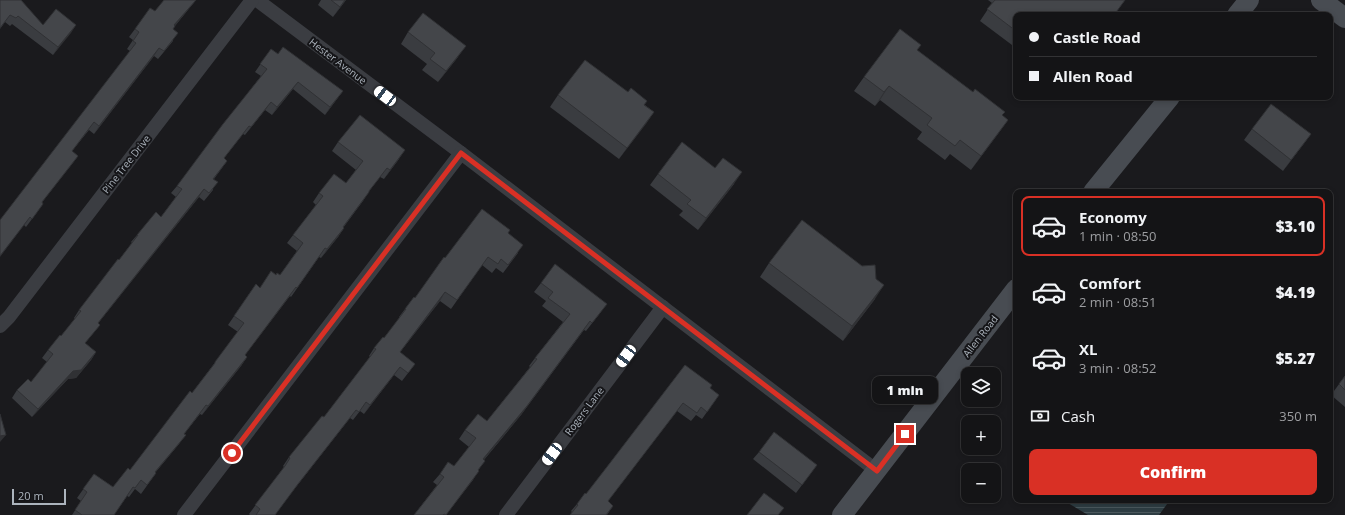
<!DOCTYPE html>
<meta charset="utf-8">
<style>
:root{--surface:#141416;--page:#212123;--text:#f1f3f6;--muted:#9d9ea1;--line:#333335;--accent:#d93025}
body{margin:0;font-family:"Open Sans",sans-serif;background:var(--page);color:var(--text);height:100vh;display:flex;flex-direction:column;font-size:15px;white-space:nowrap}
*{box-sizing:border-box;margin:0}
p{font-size:13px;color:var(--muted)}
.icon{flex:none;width:22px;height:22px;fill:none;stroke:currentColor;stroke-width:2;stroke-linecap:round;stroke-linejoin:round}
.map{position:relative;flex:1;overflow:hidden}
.details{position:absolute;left:1013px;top:189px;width:320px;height:314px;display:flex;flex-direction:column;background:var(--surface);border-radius:8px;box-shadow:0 2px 6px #0003,0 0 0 1px var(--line)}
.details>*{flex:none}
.banner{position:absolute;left:1013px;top:12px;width:320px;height:88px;border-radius:8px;box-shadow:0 2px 6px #0003,0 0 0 1px var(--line);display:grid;align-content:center;height:88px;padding:0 16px;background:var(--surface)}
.tools{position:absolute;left:961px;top:367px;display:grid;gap:8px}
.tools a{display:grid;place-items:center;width:40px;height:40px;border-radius:8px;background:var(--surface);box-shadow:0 2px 6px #0003,0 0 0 1px var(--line);font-size:20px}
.scale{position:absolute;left:12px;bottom:10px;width:54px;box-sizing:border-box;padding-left:4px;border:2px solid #acb4bd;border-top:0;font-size:11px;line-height:14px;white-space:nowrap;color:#acb4bd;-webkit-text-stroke:3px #151518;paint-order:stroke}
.end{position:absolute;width:18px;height:18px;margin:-9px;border:5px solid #d93025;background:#fff;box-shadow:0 0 0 2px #fff}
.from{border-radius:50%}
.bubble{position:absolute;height:28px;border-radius:8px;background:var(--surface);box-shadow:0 2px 6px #0003,0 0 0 1px var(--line);font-size:13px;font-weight:800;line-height:28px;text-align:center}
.car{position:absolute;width:12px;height:24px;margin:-12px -6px;border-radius:5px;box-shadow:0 0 3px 1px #0007;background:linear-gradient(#fff 24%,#345 0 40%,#fff 0 76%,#345 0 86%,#fff 0)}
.banner b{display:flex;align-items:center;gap:14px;height:38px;font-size:15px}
.banner b+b{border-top:1px solid var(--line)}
.banner i{width:10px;height:10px;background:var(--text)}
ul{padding:7px 0 0;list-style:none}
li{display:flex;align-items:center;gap:12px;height:60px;margin:0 8px 6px;padding:0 8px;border:2px solid transparent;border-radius:8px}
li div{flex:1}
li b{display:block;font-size:15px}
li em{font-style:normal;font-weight:800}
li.active{border-color:var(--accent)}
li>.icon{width:36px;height:36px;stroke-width:1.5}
.pay{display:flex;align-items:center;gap:10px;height:44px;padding:0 16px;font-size:15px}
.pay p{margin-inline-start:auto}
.primary-button{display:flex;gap:8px;margin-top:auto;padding:8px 16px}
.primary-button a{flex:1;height:46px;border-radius:8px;background:var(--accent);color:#fff;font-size:16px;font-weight:800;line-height:46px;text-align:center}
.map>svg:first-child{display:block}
</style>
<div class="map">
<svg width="1345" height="515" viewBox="0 0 1345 515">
<defs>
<pattern id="water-rules" width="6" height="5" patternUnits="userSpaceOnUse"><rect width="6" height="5" fill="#2e3d43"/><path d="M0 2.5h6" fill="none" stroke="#4a575c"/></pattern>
</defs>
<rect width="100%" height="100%" fill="#1a1a1d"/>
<path fill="url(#water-rules)" d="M1063 500H1170L1159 515H1088Z"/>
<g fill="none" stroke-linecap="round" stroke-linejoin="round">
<g stroke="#3b3d42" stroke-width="14">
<path d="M257 0 461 153 877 471"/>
<path d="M0 326 9 317 252 0"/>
<path d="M184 515 461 153"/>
<path d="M506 515 663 307"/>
</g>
<g stroke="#484c52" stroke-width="20">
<path d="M1321 0 1345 18"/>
<path d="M1237 15 1249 0"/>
<path d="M1093 192 1170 97"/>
<path d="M842 515 1016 289"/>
</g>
</g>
<g fill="#3a3c40">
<path d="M0 0 43 25H76L53 55 12 24 10 26 5 22 0 29Z"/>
<path d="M196 0 175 26 173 29V41L158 59 154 56 94 134 89 130 72 151 78 156 42 202 38 211 26 227 24 225 130 51 127 49 133 40 129 37 135 29 155 11Z"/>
<path d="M321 0H346L333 17 318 5Z"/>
<path d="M988 0H1125L1114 15H1016V48L980 21 992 3Z"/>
<path d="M408 32 458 57 438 82 422 70 427 64 401 44Z"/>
<path d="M271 49 278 54 343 91 325 115 293 89 272 115 265 110 245 135 243 134 224 158 227 161 214 179 213 190 204 201 199 197 98 323 100 325 85 343 96 352 91 360 76 378 68 379 32 417 12 398 17 390 31 382 47 362 42 358 48 350 61 336 75 319 74 318 79 310 119 260 132 243 131 242 137 235 161 217 176 197 171 193 177 186 261 76 255 72Z"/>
<path d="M917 50 1008 120 971 170 950 154 945 160 917 139 922 132 880 100 875 106 854 91 864 77Z"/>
<path d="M628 92 654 112 619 159 550 107 558 95Z"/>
<path d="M1252 129 1311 134 1283 171 1244 140Z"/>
<path d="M338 142 399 159 384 179 380 177 369 191 363 201 343 228H344L338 237 321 258 319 257 291 297 290 296 245 355 247 357 241 366 202 415 200 414 184 434 179 444 155 473H156L141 494 135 489 129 497 127 496 114 515H72L81 501 77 498 94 474 113 487 130 470 192 393 238 332 228 325 256 284 260 288 276 275H280L297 251 287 243 316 205 313 202 319 193 346 183 356 170 332 151Z"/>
<path d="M658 174 734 184 698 230 679 215 683 211 650 185Z"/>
<path d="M508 233 518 253 503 273 496 268 492 273 482 265 451 309 440 301 400 352 415 364 402 381 394 375 364 414 360 411 353 420 350 418 292 492 275 515H250L249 514 284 467 283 466 289 457 324 417 370 357 369 356 374 348 384 338 400 318 399 317 414 297 415 298 445 258Z"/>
<path d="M769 263 875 299 843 341 760 277Z"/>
<path d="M541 283 601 312 586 331 584 330 521 415 484 460 473 480 446 515H414L437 485 433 482 440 474 454 466 469 447 459 439 465 430 487 421 530 367 529 366 535 358 563 322 542 306 546 301 534 292Z"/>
<path d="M685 365 710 388 719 395 702 419 696 415 691 421 677 411 608 501 613 506 607 515H570L572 512 571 511 577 504 586 494 610 463Z"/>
<path d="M1345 376V407L1331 395Z"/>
<path d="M759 452 811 473 796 493 753 459Z"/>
</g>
<g fill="#303134">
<path d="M196 0 169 33 174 25Z"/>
<path d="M345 0H346L333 17 340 7Z"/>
<path d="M76 25 71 33 53 55 58 47Z"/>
<path d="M466 46 458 57 438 82 446 71Z"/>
<path d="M159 48 154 56 94 134 99 126Z"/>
<path d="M298 82 293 89 272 115 277 107Z"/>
<path d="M889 86 880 100 875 106 884 92Z"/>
<path d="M343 91 325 115 330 107Z"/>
<path d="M271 102 265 110 245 135 251 127Z"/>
<path d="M654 112 646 124 619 159 627 148Z"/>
<path d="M1008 120 998 134 971 170 981 156Z"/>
<path d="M1311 134 1303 145 1283 171 1291 160Z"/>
<path d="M405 150 399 159 384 179 390 170Z"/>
<path d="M78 156 73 163 36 210 42 202Z"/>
<path d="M742 172 734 184 698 230 706 218Z"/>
<path d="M204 189 199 197 92 331 98 323Z"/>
<path d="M30 217 0 257V256Z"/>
<path d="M344 228 338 237 321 258 327 249Z"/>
<path d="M884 285 875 299 843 341 852 326Z"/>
<path d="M445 292 440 301 394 360Z"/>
<path d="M590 321 521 415 477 468 483 459Z"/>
<path d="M96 352 91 360 76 378 68 379 32 417 38 409 73 371Z"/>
<path d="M247 357 241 366 202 415 208 406Z"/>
<path d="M400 367 394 375 364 414 370 405Z"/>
<path d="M683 403 677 411 602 509 608 501Z"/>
<path d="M356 410 350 418 292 492 298 484Z"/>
<path d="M6 435 0 442V436Z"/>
<path d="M186 435 179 444 148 481 155 472Z"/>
</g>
<g fill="#44464a" stroke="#303134">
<path d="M0 0H21L43 25 56 9 76 25 58 47 18 16 16 18 10 15 0 28Z"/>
<path d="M164 0H196L174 25 175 26 173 29 178 33 164 51 159 48 99 126 94 122 72 151 78 156 42 202 43 204 32 219 30 217 0 256V220L136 43 133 41 139 32 135 29 150 8 155 11Z"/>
<path d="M331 0H345L340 7Z"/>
<path d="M995 0H1125L1114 15H1107L1105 13 1104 15H1016V31L987 9Z"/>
<path d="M423 13 466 46 446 71 430 59 435 53 408 32Z"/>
<path d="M900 29 921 45 917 50 973 92 975 89 1005 112 1002 115 1008 120 981 156 960 140 955 146 927 125 932 118 889 86 884 92 864 77Z"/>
<path d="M283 47 343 91 330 107 298 82 277 107 271 102 251 127 249 126 224 158 227 161 213 179 218 182 209 193 204 189 98 323 100 325 85 343 96 352 81 370 73 371 38 409 17 390 28 379 31 382 53 354 48 350 60 335 61 336 81 311 79 310 118 259 119 260 138 235H137L156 212 161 217 182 189 177 186 223 124 267 69 260 64 271 49 278 54Z"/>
<path d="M585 60 628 92 631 88 647 101 644 105 654 112 627 148 558 95Z"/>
<path d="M1271 104 1311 134 1291 160 1252 129Z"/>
<path d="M360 115 405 150 390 170 387 168 369 191V192L343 227 344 228 327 249 325 248 297 288 296 287 245 355 247 357 208 406 206 405 184 434 186 435 155 472 156 473 147 485 141 480 135 488 133 487 114 515H82L75 510 87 492 83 489 94 474 113 487 128 468 130 470 190 391 192 393 215 363V362L244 323 234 316 256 284 260 288 271 271 276 275 277 273 280 275 303 243 293 235 323 196 319 193 334 174 346 183 363 161 338 142Z"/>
<path d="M682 142 715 168 723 158 742 172 706 218 687 204 691 200 658 174Z"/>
<path d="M482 209 510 230 508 233 523 245 508 265 501 259 498 264 488 257 457 300 445 292 400 352 415 364 408 373 400 367 370 405 366 402 359 412 356 410 298 484 275 515H256L260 509 255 505 285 466 290 458 289 457 322 416 324 417 376 349 374 348 383 337 384 338 406 309H405L414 297 415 298 444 257 445 258Z"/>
<path d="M802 220 862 266 875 265 876 279 884 285 852 326 769 263Z"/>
<path d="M555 264 607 304 592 323 590 321 527 406 483 459 485 461 478 470 479 471 446 515 444 514 443 515H414L444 477 440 474 448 462 454 466 476 438 465 430 478 414 487 421 537 359 535 358 570 314 548 298 553 292 541 283Z"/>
<path d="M685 365 712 385 710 388 719 395 707 412 701 407 697 413 683 403 608 501 613 506 606 515H570L578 505 577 504 585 493 586 494 610 463Z"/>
<path d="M1345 376V390L1339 384Z"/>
<path d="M0 414 6 435 0 436Z"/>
<path d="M774 432 817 465 802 485 759 452Z"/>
<path d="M764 493 784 508 778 515H747Z"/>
</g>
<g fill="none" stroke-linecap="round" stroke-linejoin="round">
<path stroke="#d93025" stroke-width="5" d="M232 453 461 153 877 471 905 434"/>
</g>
<g text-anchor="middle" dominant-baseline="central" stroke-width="4" stroke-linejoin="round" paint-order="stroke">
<g font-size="10" fill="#acb4bd" stroke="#151518">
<text transform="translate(338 61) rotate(37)">Hester Avenue</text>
<text transform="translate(126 164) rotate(-52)">Pine Tree Drive</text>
<text transform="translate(980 336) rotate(-52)">Allen Road</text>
<text transform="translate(584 411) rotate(-53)">Rogers Lane</text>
</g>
</g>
</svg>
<div class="tools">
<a><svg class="icon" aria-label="layers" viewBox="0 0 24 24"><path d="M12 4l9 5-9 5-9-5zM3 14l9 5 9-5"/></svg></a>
<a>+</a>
<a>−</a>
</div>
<div class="scale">20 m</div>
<i class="end from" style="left:232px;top:453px"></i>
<i class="end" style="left:905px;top:434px"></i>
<div class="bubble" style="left:872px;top:376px;width:66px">1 min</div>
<i class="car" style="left:385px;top:96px;rotate:307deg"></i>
<i class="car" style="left:626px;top:356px;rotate:217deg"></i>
<i class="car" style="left:552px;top:454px;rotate:217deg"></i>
<div class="banner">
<b><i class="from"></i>Castle Road</b>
<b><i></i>Allen Road</b>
</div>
<section class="details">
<ul>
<li class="active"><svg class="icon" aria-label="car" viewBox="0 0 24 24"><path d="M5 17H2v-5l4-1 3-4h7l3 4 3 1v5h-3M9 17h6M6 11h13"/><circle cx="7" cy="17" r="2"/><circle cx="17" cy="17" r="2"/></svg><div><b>Economy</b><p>1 min · 08:50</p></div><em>$3.10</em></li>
<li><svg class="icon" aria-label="car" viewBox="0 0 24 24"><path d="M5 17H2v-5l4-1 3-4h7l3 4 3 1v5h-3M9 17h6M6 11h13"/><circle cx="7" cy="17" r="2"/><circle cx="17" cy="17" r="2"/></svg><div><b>Comfort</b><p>2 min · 08:51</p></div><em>$4.19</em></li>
<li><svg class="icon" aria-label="car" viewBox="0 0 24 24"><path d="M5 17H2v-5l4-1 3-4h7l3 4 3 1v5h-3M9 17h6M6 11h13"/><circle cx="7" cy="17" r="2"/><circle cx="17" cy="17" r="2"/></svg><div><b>XL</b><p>3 min · 08:52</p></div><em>$5.27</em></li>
</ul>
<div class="pay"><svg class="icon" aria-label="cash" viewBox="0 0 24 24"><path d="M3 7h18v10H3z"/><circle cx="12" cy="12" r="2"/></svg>Cash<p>350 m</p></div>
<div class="primary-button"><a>Confirm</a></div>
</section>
</div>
